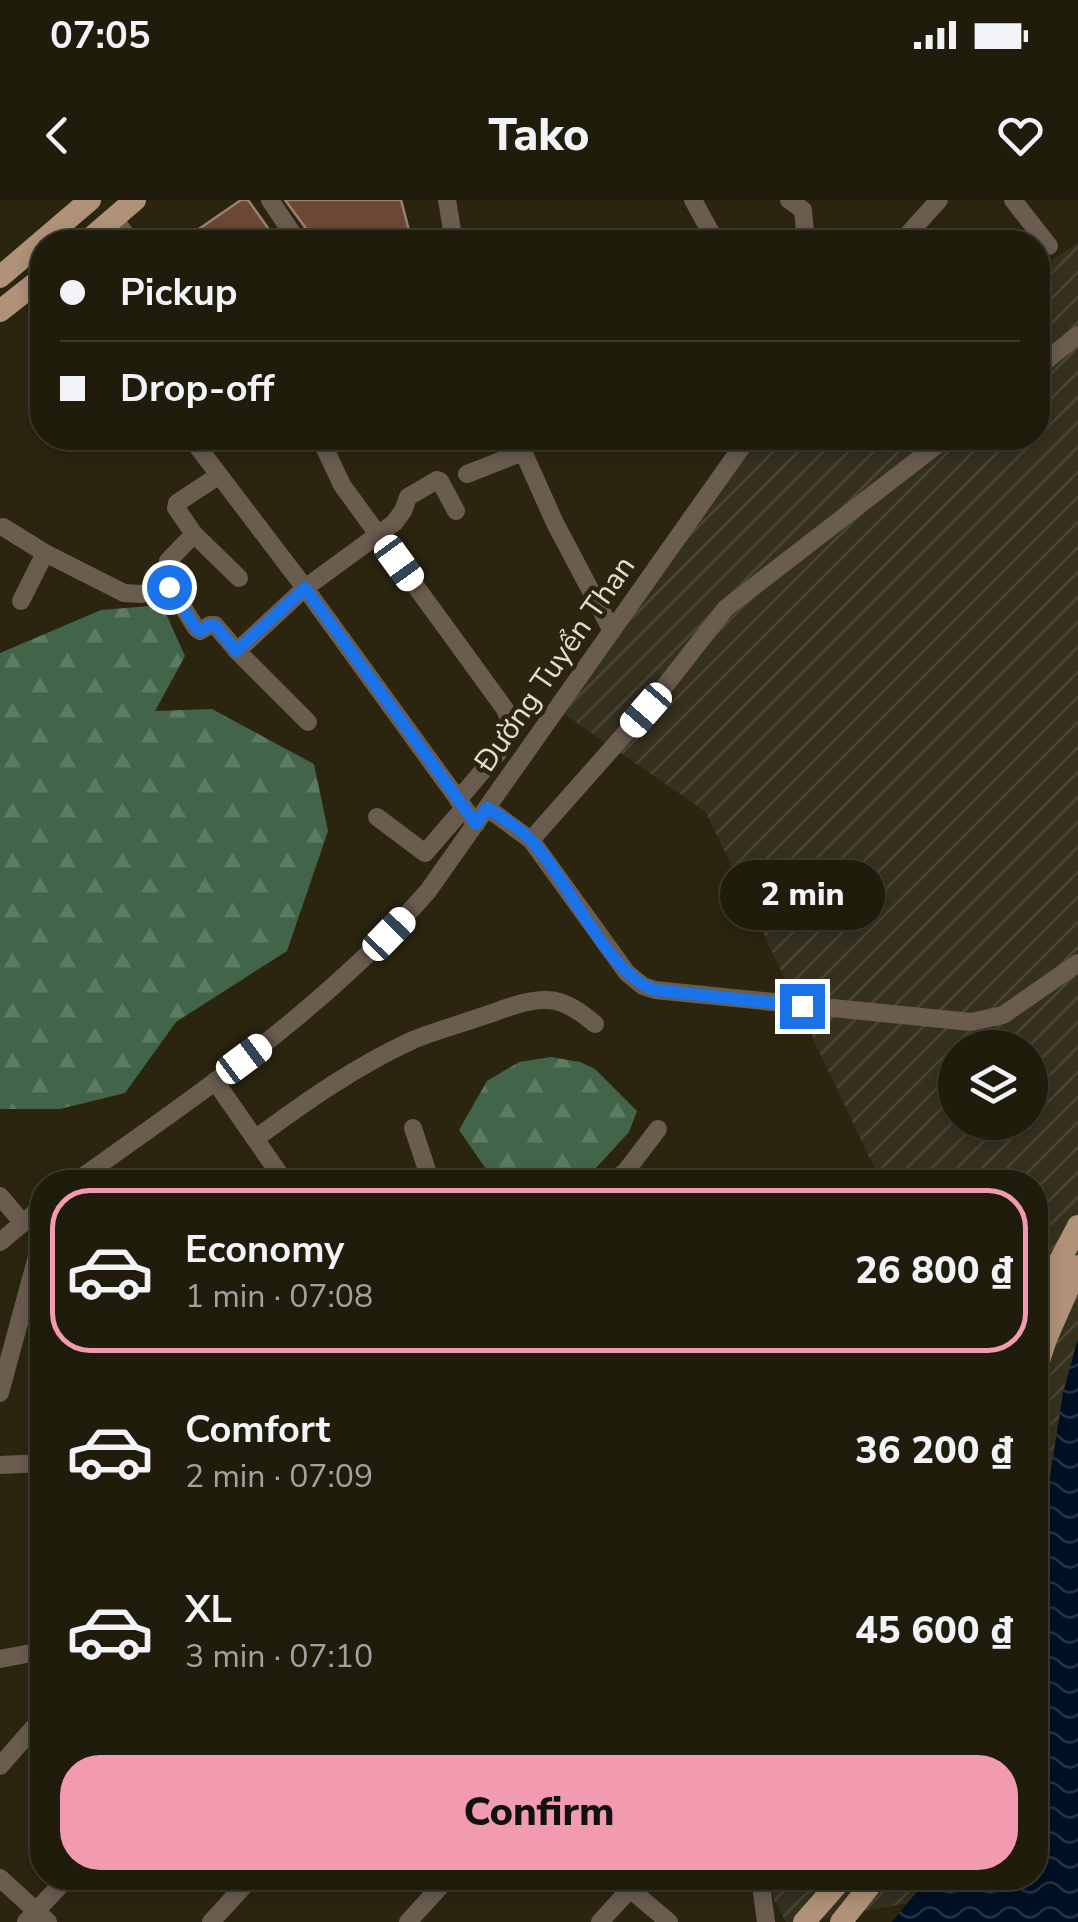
<!DOCTYPE html>
<meta charset="utf-8">
<style>
:root{--surface:#201c0c;--page:#282515;--text:#f1f3f6;--muted:#a2a19d;--line:#3d3a2d;--accent:#f29aaf}
body{margin:0;font-family:"Nunito Sans",sans-serif;background:var(--page);color:var(--text);height:100vh;display:flex;flex-direction:column;font-size:38px;white-space:nowrap}
*{box-sizing:border-box;margin:0}
p{font-size:32px;color:var(--muted)}
.icon{flex:none;width:55px;height:55px;fill:none;stroke:currentColor;stroke-width:2;stroke-linecap:round;stroke-linejoin:round}
.map{position:relative;flex:1;overflow:hidden}
.sheet{position:absolute;left:30px;top:970px;width:1018px;height:720px;display:flex;flex-direction:column;background:var(--surface);border-radius:40px;box-shadow:0 5px 15px #0003,0 0 0 2px var(--line)}
.sheet>*{flex:none}
.hud{position:absolute;left:30px;top:30px;width:1020px;height:220px;border-radius:40px;box-shadow:0 5px 15px #0003,0 0 0 2px var(--line);display:grid;align-content:center;height:220px;padding:0 30px;background:var(--surface)}
.controls{position:absolute;left:938px;top:830px;display:grid;gap:20px}
.controls a{display:grid;place-items:center;width:110px;height:110px;border-radius:50%;background:var(--surface);box-shadow:0 5px 15px #0003,0 0 0 2px var(--line);font-size:50px}
.end{position:absolute;width:45px;height:45px;margin:-22px;border:12px solid #1a73e8;background:#fff;box-shadow:0 0 0 5px #fff}
.from{border-radius:50%}
.bubble{position:absolute;height:70px;border-radius:35px;background:var(--surface);box-shadow:0 5px 15px #0003,0 0 0 2px var(--line);font-size:32px;font-weight:800;line-height:70px;text-align:center}
.car{position:absolute;width:30px;height:60px;margin:-30px -15px;border-radius:12px;box-shadow:0 0 8px 2px #0007;background:linear-gradient(#fff 24%,#345 0 40%,#fff 0 76%,#345 0 86%,#fff 0)}
.hud b{display:flex;align-items:center;gap:35px;height:95px;font-size:38px}
.hud b+b{border-top:2px solid var(--line)}
.hud i{width:25px;height:25px;background:var(--text)}
ul{padding:18px 0 0;list-style:none}
li{display:flex;align-items:center;gap:30px;height:165px;margin:0 20px 15px;padding:0 10px;border:5px solid transparent;border-radius:40px}
li div{flex:1}
li b{display:block;font-size:38px}
li em{font-style:normal;font-weight:800}
li.on{border-color:var(--accent)}
li>.icon{width:90px;height:90px;stroke-width:1.5}
.cta{display:flex;gap:20px;margin-top:auto;padding:20px 30px}
.cta a{flex:1;height:115px;border-radius:40px;background:var(--accent);color:#111;font-size:40px;font-weight:800;line-height:115px;text-align:center}
.status{display:flex;justify-content:space-between;align-items:center;height:70px;padding:0 50px;background:var(--surface);direction:ltr}
.status svg{height:28px;fill:currentColor}
header{display:flex;justify-content:space-between;align-items:center;height:130px;padding:0 30px;background:var(--surface);font-size:45px;font-weight:800}
.map>svg:first-child{display:block}
</style>
<div class="status"><b>07:05</b><svg viewBox="0 0 49 12"><path d="M0 12V9h3v3zM5 12V6h3v6zM10 12V3h3v9zM15 12V0h3v12zM26 1h20v11H26zM47 4h2v5h-2z"/></svg></div>
<header><svg class="icon" aria-label="back" viewBox="0 0 24 24"><path d="M15 5l-7 7 7 7"/></svg>Tako<svg class="icon" aria-label="heart" viewBox="0 0 24 24"><path d="M12 20l-8-8c-3-5 5-10 8-4 3-6 11-1 8 4z"/></svg></header>
<div class="map">
<svg width="1078" height="1722" viewBox="0 0 1078 1722">
<defs>
<pattern id="industrial-furrows" width="10" height="10" patternUnits="userSpaceOnUse" patternTransform="scale(2.5)"><rect width="10" height="10" fill="#36301f"/><path d="M-1 1l2-2M0 10L10 0M9 11l2-2" fill="none" stroke="#494434"/></pattern>
<pattern id="forest-firs" width="22" height="20" patternUnits="userSpaceOnUse" patternTransform="scale(2.5)"><rect width="22" height="20" fill="#426549"/><path d="M5 1l3.5 6h-7zM16 11l3.5 6h-7z" fill="#5d7b62"/></pattern>
<pattern id="water-waves" width="16" height="10" patternUnits="userSpaceOnUse" patternTransform="scale(2.5)"><rect width="16" height="10" fill="#001023"/><path d="M0 5q4-4 8 0t8 0" fill="none" stroke="#253242"/></pattern>
</defs>
<rect width="100%" height="100%" fill="#2b2510"/>
<path fill="url(#industrial-furrows)" fill-rule="evenodd" d="M1078 43V1672L804 1722H786L763 1678H1035V982H881L706 612 564 514 615 433 756 238H1038V69ZM955 848H1030V922H955Z"/>
<g fill="url(#forest-firs)">
<path d="M162 405 185 456 155 511 212 509 314 564 328 631 287 751 176 822 125 893 60 909H0V453L101 410Z"/>
<path d="M551 857 580 862 595 869 637 911 629 932 596 968 569 982H495L459 930 487 881 519 862Z"/>
</g>
<path fill="url(#water-waves)" d="M1078 1138V1722H892L928 1678H1035V1373L1063 1193Z"/>
<g fill="#6d4733" stroke="#998073" stroke-width="2.5">
<path d="M241 0H248L278 42H180Z"/>
<path d="M285 0H401L412 42H316Z"/>
</g>
<g fill="none" stroke-linecap="round" stroke-linejoin="round">
<g stroke="#6a5c4f" stroke-width="18">
<path d="M270 0 298 42"/>
<path d="M447 0 454 42"/>
<path d="M693 0 716 42"/>
<path d="M789 0 803 10 806 42"/>
<path d="M1013 0 1049 46"/>
<path d="M114 18 131 42"/>
<path d="M901 42 939 0"/>
<path d="M1038 167 1078 135"/>
<path d="M191 238 305 388 476 624"/>
<path d="M320 238 342 285 505 509 510 521 498 553 458 600"/>
<path d="M517 238 555 323 612 431"/>
<path d="M467 274 523 252"/>
<path d="M218 276 177 303 176 308 194 334 239 378"/>
<path d="M3 327 45 353 124 393 141 394 171 388 196 428 200 431 210 425H215L237 451 308 522"/>
<path d="M169 387 171 376 168 361 194 334"/>
<path d="M21 401 45 353"/>
<path d="M237 451 305 388 394 323 403 311 408 297 437 280 440 281 456 311"/>
<path d="M487 608 531 640 646 510 726 408 946 238"/>
<path d="M377 617 425 653 464 608"/>
<path d="M531 640 627 773 643 786 655 790 971 822 1003 815 1078 763"/>
<path d="M215 881 285 982"/>
<path d="M413 928 429 976"/>
<path d="M255 939C305 902 356 866 413 840 434 831 458 825 480 817 500 811 525 799 547 800 565 800 582 813 595 824"/>
<path d="M75 982C199 894 327 807 428 691L748 238"/>
<path d="M612 982 626 971 658 929"/>
<path d="M0 996 23 1023"/>
<path d="M0 1042 42 1007"/>
<path d="M0 1193 42 1038"/>
<path d="M0 1265 42 1263"/>
<path d="M0 1459 42 1451"/>
<path d="M0 1566 42 1518"/>
<path d="M0 1678 48 1722"/>
<path d="M617 1678 669 1722"/>
<path d="M760 1678 766 1722"/>
<path d="M26 1722 67 1678"/>
<path d="M211 1722 251 1678"/>
<path d="M408 1722 448 1678"/>
<path d="M600 1722 630 1689"/>
</g>
<g stroke="#af9277" stroke-width="22">
<path d="M86 42 135 0"/>
<path d="M0 77 90 0"/>
<path d="M0 111 42 78"/>
<path d="M1035 1114 1048 1083 1078 1026"/>
<path d="M1035 1173 1046 1139 1078 1066"/>
<path d="M804 1722 843 1678"/>
<path d="M841 1722 876 1678"/>
</g>
</g>
<g fill="none" stroke-linecap="round" stroke-linejoin="round">
<path stroke="#1a73e8" stroke-width="12" d="M169 387 196 428 200 431 210 425H215L236 451 305 388 476 624 487 608C502 617 519 628 531 640 568 679 606 773 655 790L802 806"/>
</g>
<g text-anchor="middle" dominant-baseline="central" stroke-width="9" stroke-linejoin="round" paint-order="stroke">
<g font-size="30" fill="#e1ddd0" stroke="#2b2510">
<text transform="translate(555 464) rotate(-55)">Đường Tuyển Than</text>
</g>
</g>
</svg>
<div class="controls">
<a><svg class="icon" aria-label="layers" viewBox="0 0 24 24"><path d="M12 4l9 5-9 5-9-5zM3 14l9 5 9-5"/></svg></a>
</div>
<i class="end from" style="left:169px;top:387px"></i>
<i class="end" style="left:802px;top:806px"></i>
<div class="bubble" style="left:720px;top:660px;width:165px">2 min</div>
<i class="car" style="left:399px;top:363px;rotate:144deg"></i>
<i class="car" style="left:646px;top:510px;rotate:221deg"></i>
<i class="car" style="left:389px;top:734px;rotate:44deg"></i>
<i class="car" style="left:244px;top:859px;rotate:53deg"></i>
<div class="hud">
<b><i class="from"></i>Pickup</b>
<b><i></i>Drop-off</b>
</div>
<section class="sheet">
<ul>
<li class="on"><svg class="icon" aria-label="car" viewBox="0 0 24 24"><path d="M5 17H2v-5l4-1 3-4h7l3 4 3 1v5h-3M9 17h6M6 11h13"/><circle cx="7" cy="17" r="2"/><circle cx="17" cy="17" r="2"/></svg><div><b>Economy</b><p>1 min · 07:08</p></div><em>26 800 ₫</em></li>
<li><svg class="icon" aria-label="car" viewBox="0 0 24 24"><path d="M5 17H2v-5l4-1 3-4h7l3 4 3 1v5h-3M9 17h6M6 11h13"/><circle cx="7" cy="17" r="2"/><circle cx="17" cy="17" r="2"/></svg><div><b>Comfort</b><p>2 min · 07:09</p></div><em>36 200 ₫</em></li>
<li><svg class="icon" aria-label="car" viewBox="0 0 24 24"><path d="M5 17H2v-5l4-1 3-4h7l3 4 3 1v5h-3M9 17h6M6 11h13"/><circle cx="7" cy="17" r="2"/><circle cx="17" cy="17" r="2"/></svg><div><b>XL</b><p>3 min · 07:10</p></div><em>45 600 ₫</em></li>
</ul>
<div class="cta"><a>Confirm</a></div>
</section>
</div>
